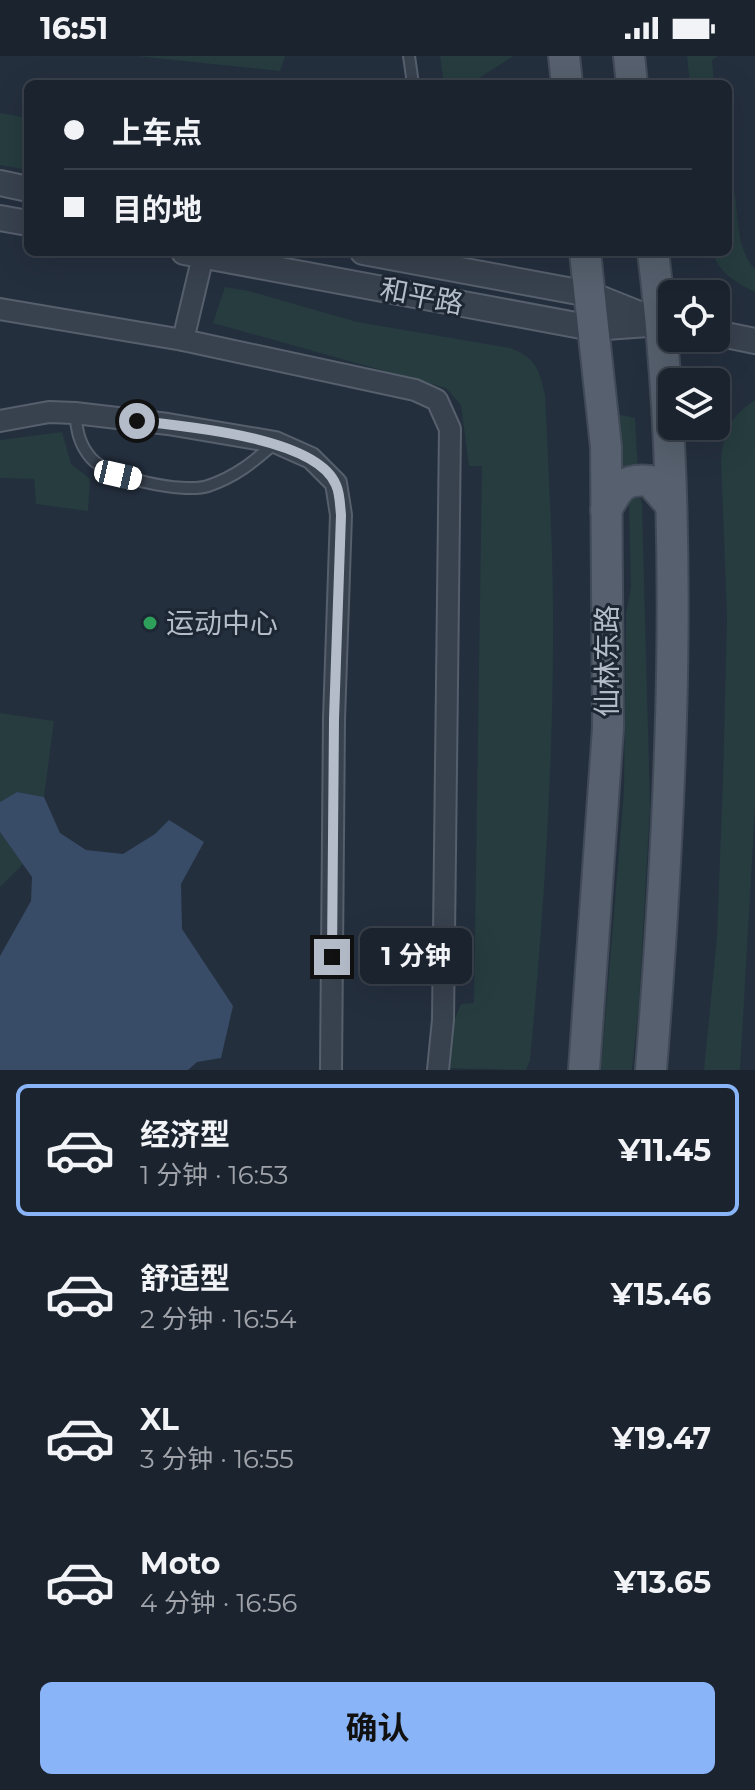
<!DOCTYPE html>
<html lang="zh">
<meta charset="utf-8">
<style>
:root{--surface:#1b232e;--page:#282f3a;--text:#f1f3f6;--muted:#a0a4aa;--line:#39404a;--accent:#8ab4f8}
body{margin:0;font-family:Montserrat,"Noto Sans SC",sans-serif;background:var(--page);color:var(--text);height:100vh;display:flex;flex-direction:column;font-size:30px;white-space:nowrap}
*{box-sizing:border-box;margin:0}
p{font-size:26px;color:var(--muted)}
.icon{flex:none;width:44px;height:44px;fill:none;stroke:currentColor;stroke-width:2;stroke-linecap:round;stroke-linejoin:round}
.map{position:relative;height:1014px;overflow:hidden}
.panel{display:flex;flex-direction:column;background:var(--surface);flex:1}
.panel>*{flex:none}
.banner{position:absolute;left:24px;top:24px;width:708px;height:176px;border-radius:12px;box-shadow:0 8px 32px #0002,0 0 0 2px var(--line);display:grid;align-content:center;height:176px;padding:0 40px;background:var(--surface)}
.buttons{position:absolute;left:658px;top:224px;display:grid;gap:16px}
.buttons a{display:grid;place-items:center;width:72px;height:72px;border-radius:12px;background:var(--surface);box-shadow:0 8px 32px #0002,0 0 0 2px var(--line);font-size:40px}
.end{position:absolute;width:36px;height:36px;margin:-18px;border:10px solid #b4bcc9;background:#111;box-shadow:0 0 0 4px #111}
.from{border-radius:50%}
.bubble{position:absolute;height:56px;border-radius:12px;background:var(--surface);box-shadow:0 8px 32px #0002,0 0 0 2px var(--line);font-size:26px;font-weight:700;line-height:56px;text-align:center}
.car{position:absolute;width:24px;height:48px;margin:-24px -12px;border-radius:10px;box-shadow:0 0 6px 2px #0007;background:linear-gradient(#fff 24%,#345 0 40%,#fff 0 76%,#345 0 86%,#fff 0)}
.banner b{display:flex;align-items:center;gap:28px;height:76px;font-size:30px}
.banner b+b{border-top:2px solid var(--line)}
.banner i{width:20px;height:20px;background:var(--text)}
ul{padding:14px 0 0;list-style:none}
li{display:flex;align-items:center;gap:24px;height:132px;margin:0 16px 12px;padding:0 24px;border:4px solid transparent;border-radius:12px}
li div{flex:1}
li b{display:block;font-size:30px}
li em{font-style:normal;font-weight:700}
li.selected{border-color:var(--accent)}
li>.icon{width:72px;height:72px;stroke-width:1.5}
.primary-button{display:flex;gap:16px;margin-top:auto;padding:16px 40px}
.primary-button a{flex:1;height:92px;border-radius:12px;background:var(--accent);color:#111;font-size:32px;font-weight:700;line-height:92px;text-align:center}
.status{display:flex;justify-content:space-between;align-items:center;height:56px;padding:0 40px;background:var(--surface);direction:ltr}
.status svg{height:22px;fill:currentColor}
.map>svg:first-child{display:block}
</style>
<div class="status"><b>16:51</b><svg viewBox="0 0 49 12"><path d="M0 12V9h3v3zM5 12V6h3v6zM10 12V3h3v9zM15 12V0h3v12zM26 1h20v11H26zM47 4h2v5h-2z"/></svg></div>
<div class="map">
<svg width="755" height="1014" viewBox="0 0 755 1014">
<rect width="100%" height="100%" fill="#242f3e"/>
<g fill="#263c3f">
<path d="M136 0H285L280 15Z"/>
<path d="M440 0H512V1L470 28H444Z"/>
<path d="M687 0H718L712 4 714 28H690Z"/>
<path d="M0 57 28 62V114L0 109Z"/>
<path d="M728 137 735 138C738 162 737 195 755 213V236C736 226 719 218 713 196H728Z"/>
<path d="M225 231 249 235 357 266 510 292C536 302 539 313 545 339 549 424 554 509 553 593 552 731 543 868 530 1004L526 1014 444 1012 448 979 461 948 474 947 482 410H469L461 349 446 332 213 267Z"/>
<path d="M755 344V751L740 1014H704L717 881 723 723 727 561 721 402C725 373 731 360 755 344Z"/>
<path d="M617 358 635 362 638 416 623 417Z"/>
<path d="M62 376 71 408 90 423 88 455 36 448 34 423 0 422V384Z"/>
<path d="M635 441 641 443 642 449 650 751 639 948 632 1014H601L624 736 626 557 631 532 629 445Z"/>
<path d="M0 657 54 665 44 741 17 736 0 746Z"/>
<path d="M0 776 23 808 0 831Z"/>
</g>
<path fill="#394c67" d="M17 736 44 741 60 777 86 794 123 798 155 778 169 764 204 786 181 828 182 873 233 950 221 1002 197 1006 188 1014H0V900L31 845 32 821 0 776V746Z"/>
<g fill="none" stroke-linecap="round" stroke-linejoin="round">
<g stroke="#565f6c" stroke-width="14">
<g id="service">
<path d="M409 0 413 28"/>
<path d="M75 357C77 375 79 388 91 402 108 422 184 438 208 430 237 420 253 406 275 387"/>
</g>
</g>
<g stroke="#565f6c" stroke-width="24">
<g id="minor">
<path d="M0 253 183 284 415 334 437 344 450 373 443 964 438 1014"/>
<path d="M183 284 203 200"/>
<path d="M0 365 49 356 75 357 168 368 275 386 311 402 336 427 341 459 334 663 331 1014"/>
</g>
</g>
<g stroke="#565f6c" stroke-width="28">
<g id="tertiary">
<path d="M0 127 28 133"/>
<path d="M0 162 28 167"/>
<path d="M184 196 592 272 662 267"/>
<path d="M363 196 589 238 654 264"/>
<path d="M716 277 755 285"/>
</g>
</g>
<g stroke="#414a57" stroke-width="34">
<g id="primary">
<path d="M564 0 567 28"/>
<path d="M629 0 632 28"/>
<path d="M606 454C619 431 623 422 650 425L670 448"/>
<path d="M584 1014 608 672 606 391 585 196"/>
<path d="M651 1014C672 748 686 461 653 196"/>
</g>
</g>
<use href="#service" stroke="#38414e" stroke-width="10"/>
<use href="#minor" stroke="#38414e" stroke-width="20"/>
<use href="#tertiary" stroke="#38414e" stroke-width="24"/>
<use href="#primary" stroke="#56606e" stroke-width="30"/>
</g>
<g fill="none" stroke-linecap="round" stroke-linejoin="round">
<path stroke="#b4bcc9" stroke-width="10" d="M137 365C183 370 317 381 336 429 340 437 340 450 341 459L334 663 332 901"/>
</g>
<circle fill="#2e9e5b" stroke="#1d2633" stroke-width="3" cx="150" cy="567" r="8"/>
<g text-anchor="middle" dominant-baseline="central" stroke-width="6" stroke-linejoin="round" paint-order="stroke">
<g font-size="28" fill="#b4bcc9" stroke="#1d2633">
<text transform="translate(422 240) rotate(11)">和平路</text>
<text transform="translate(607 605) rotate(-90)">仙林东路</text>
</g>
<g font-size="28" fill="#b4bcc9" stroke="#1d2633" text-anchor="start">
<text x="166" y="567">运动中心</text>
</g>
</g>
</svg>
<div class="buttons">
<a><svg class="icon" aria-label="locate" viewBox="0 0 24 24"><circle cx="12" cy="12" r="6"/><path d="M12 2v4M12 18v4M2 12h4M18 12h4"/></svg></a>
<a><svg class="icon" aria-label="layers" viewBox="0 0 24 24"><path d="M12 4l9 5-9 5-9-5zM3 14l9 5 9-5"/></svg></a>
</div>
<i class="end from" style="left:137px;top:365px"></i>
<i class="end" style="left:332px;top:901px"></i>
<div class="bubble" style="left:360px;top:872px;width:112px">1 分钟</div>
<i class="car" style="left:118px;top:419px;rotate:103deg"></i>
<div class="banner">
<b><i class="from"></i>上车点</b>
<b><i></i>目的地</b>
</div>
</div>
<section class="panel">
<ul>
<li class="selected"><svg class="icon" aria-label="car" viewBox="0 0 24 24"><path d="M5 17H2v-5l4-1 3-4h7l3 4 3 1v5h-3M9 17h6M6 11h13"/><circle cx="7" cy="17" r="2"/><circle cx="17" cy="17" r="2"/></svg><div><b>经济型</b><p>1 分钟 · 16:53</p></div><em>¥11.45</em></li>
<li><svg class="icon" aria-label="car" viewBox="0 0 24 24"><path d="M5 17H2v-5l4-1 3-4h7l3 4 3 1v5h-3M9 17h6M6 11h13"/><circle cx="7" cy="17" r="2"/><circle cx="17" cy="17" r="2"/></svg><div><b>舒适型</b><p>2 分钟 · 16:54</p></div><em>¥15.46</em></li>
<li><svg class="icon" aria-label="car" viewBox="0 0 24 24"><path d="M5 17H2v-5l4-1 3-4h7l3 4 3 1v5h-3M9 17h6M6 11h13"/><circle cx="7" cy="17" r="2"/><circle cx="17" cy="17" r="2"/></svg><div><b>XL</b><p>3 分钟 · 16:55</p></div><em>¥19.47</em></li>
<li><svg class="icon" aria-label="car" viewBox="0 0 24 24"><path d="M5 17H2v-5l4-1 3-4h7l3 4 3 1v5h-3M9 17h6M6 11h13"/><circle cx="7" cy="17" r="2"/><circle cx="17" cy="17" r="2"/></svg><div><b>Moto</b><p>4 分钟 · 16:56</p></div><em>¥13.65</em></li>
</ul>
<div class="primary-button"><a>确认</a></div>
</section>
